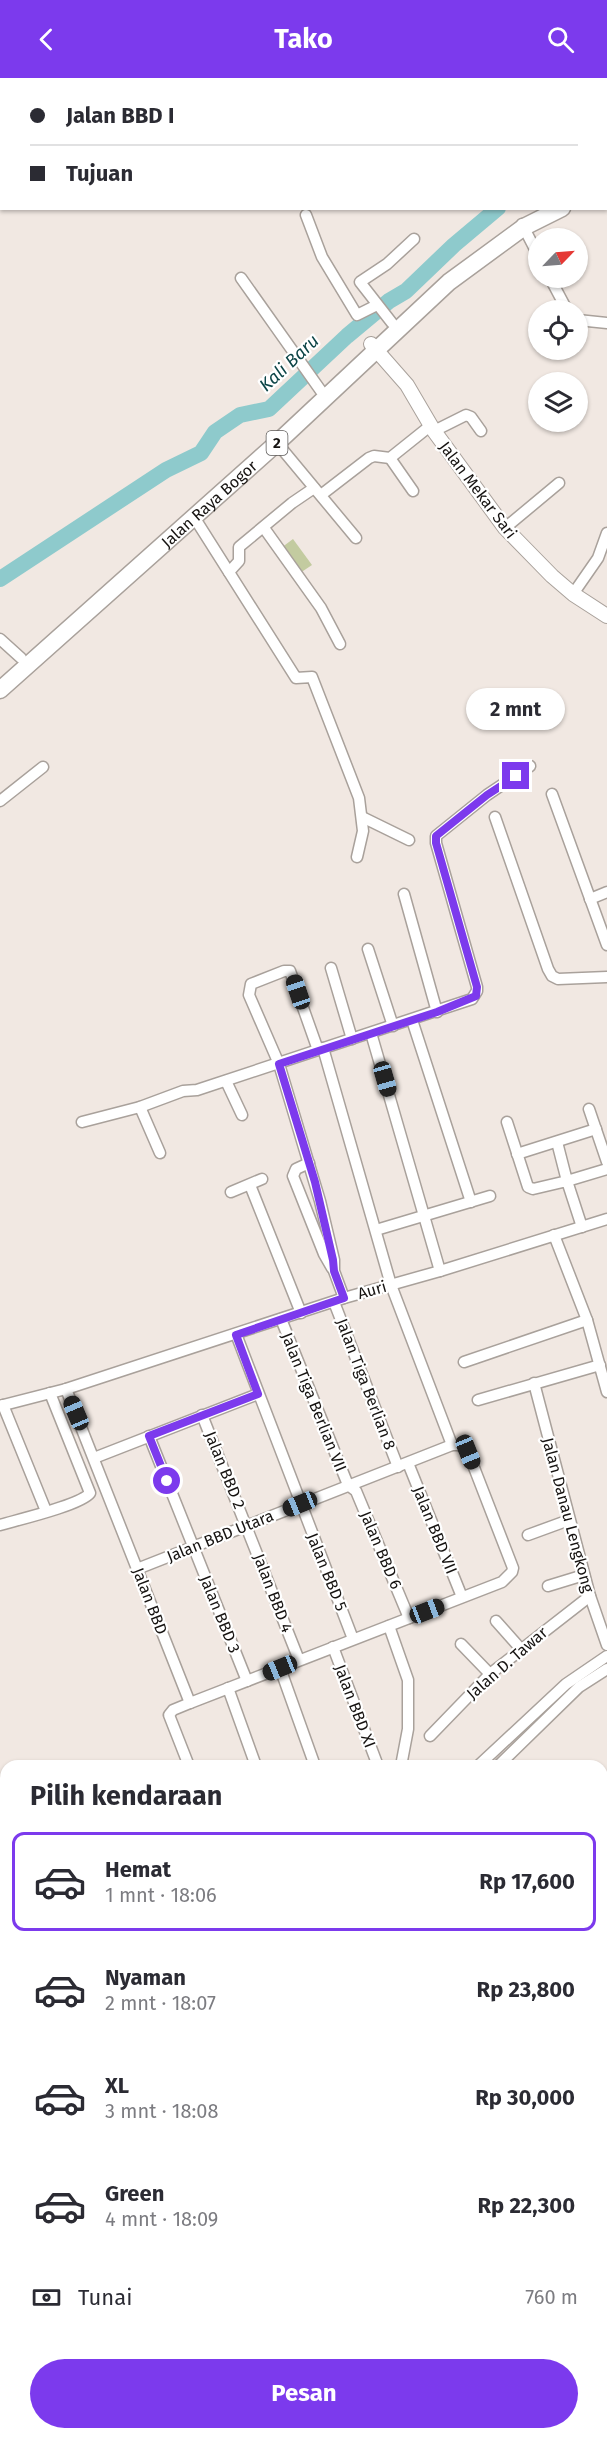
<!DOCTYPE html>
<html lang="id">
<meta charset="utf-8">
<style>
:root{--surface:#fff;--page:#f2f2f3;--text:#2b2b33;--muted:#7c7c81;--line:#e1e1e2;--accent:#7c3aed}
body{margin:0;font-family:"Fira Sans",sans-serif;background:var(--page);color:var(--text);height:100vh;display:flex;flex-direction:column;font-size:22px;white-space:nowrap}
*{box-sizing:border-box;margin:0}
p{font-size:20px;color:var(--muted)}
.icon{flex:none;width:33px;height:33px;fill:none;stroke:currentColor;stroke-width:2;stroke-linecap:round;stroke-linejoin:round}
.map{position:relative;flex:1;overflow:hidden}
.details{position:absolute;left:0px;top:1682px;width:608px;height:680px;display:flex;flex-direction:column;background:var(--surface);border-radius:18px 18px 0 0;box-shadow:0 2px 4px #0004}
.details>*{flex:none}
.top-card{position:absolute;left:0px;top:0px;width:608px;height:132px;box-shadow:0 2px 4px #0004;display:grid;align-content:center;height:132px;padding:0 30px;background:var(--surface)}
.needle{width:39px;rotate:65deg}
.buttons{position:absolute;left:528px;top:150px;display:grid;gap:12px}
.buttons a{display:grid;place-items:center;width:60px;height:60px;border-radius:50%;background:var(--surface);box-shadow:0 2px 4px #0004;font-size:30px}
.end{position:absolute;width:27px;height:27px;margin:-14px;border:8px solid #7c3aed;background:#fff;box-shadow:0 0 0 3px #fff}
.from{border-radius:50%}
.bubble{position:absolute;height:42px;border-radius:21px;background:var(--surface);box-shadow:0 2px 4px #0004;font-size:20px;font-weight:700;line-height:42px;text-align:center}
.car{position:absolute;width:18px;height:36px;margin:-18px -9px;border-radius:8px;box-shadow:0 0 4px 2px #0007;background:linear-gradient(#222 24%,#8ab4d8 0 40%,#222 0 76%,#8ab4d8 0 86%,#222 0)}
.top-card b{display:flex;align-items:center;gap:21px;height:57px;font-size:22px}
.top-card b+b{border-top:2px solid var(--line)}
.top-card i{width:15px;height:15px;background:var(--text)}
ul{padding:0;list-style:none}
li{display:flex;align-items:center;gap:18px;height:99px;margin:0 12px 9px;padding:0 18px;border:3px solid transparent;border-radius:12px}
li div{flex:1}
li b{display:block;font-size:22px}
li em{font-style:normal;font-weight:700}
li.selected{border-color:var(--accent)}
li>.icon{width:54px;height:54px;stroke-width:1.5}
h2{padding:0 30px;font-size:27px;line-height:72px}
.pay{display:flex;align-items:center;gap:15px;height:66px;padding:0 30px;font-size:22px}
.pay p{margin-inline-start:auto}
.action{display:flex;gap:12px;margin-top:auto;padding:12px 30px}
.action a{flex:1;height:69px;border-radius:36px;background:var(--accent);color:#fff;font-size:24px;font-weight:700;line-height:69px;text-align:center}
header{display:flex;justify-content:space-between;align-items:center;height:78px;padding:0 30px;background:var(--accent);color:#fff;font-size:27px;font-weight:700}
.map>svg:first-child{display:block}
</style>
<header><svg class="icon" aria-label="back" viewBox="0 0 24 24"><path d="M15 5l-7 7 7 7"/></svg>Tako<svg class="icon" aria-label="search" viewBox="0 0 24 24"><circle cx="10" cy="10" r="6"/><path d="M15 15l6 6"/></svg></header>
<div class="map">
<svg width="607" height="2360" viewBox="0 0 607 2360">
<rect width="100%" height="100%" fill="#f1e8e2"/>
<path fill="#c3cba0" d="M293 461 312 487 300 495 281 470Z"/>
<path fill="#afb78a" d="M6 1968V2060L0 2061V1972Z"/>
<path fill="#8ecacc" stroke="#6a9394" stroke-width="1.5" d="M0 1906 6 1912V1968L0 1972Z"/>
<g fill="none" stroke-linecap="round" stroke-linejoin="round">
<g stroke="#8ecacc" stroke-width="16">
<path d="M606 63 607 62"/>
<path d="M0 501 166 392 201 375 215 354 240 337 269 331 347 258 389 223 406 213 454 167 498 130"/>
</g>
<g stroke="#a9a19b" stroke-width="13">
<g id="minor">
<path d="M152 0 153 2"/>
<path d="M253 0V2"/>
<path d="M528 0 529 2"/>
<path d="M0 55 2 61"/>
<path d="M306 137 322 179 357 237 377 227"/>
<path d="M522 146 538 177"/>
<path d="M241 200 321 313"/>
<path d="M550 200 567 232"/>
<path d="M578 242 607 245"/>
<path d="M392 245 360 204 387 186 414 161"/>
<path d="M434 353 466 337 471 339 481 353"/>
<path d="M277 365 356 460"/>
<path d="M390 380 413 413"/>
<path d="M321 417 369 380 374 378 390 380 430 348"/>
<path d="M194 439 296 600 312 599 359 720 363 753 357 779"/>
<path d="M264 450 321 530 340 566"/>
<path d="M505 450 559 405"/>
<path d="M229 494 239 483V469L292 425 314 410"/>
<path d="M573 516 598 480 607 455"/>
<path d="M0 561 21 580"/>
<path d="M552 716 607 867"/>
<path d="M0 723 43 689"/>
<path d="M362 739 409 762"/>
<path d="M495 739 548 891 552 898 558 901 607 899"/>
<path d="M404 816 437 934"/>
<path d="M590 821 607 814"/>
<path d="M368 871 393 948"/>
<path d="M331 890 352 961"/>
<path d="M412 942 471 1124"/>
<path d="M371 955 440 1193"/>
<path d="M323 970 391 1207 452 1367"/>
<path d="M318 972 290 893H284L251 906 249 917 279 986 320 1123 334 1182V1193L344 1220"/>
<path d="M226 1003 242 1037"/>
<path d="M140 1029 160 1075"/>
<path d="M589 1031 607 1084"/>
<path d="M82 1044 140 1029 183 1013 197 1012 472 921 477 913V909L436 765V758L487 717 530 688"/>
<path d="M507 1044 528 1109 533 1111 567 1103 582 1149"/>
<path d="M557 1064 567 1103 607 1091"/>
<path d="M517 1076 596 1051"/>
<path d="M309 1085 296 1091 293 1098 324 1176 332 1190"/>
<path d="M250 1107 301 1235"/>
<path d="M231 1114 262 1101"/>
<path d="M376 1152 490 1118"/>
<path d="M554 1157 587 1242 607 1314"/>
<path d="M334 1224 398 1389"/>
<path d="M281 1241 348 1407 356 1413 409 1540"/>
<path d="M236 1256 353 1561"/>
<path d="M464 1284 587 1242"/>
<path d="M534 1305 590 1518 607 1567"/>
<path d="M66 1311 190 1625 502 1504 512 1494 513 1490 468 1374 460 1367H452L137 1491"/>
<path d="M478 1322 600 1287"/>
<path d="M3 1327 46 1433"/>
<path d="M0 1328 66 1311 344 1220 440 1193 607 1141"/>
<path d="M202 1337 299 1582"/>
<path d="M149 1358 247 1603"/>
<path d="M94 1380 258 1316"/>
<path d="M408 1385 462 1519"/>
<path d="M0 1447C17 1442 81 1427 90 1415L50 1315"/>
<path d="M528 1457 569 1442"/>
<path d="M548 1508 584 1497"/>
<path d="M496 1543 520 1570"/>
<path d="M389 1548 408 1602V1651L401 1688"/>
<path d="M461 1566 490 1596"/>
<path d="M333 1569 378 1688"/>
<path d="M280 1590 315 1688"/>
<path d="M228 1610 256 1688"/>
<path d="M430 1658 490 1596 590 1518"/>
<path d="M189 1688 169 1637 173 1632 190 1625"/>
<path d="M478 1688 566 1606 607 1578"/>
<path d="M498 1688 579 1609 607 1591"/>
<path d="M602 1899 607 1911"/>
<path d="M602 1970 607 1968"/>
<path d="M602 2056 607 2055"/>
<path d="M0 2145 6 2143"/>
<path d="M602 2178H607"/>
<path d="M602 2209 607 2230"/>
<path d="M0 2263 6 2262"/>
<path d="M602 2267H607"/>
<path d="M0 2308 5 2306"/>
<path d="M602 2350 606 2349"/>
<path d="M63 2355V2360"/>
<path d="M250 2360 267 2355"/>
<path d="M351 2360 362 2356"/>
<path d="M529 2360V2355"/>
</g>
</g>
<g stroke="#a9a19b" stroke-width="16">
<g id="major">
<path d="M371 266 407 307 434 353 505 450 552 498 573 516 607 538"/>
<path d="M0 1753 6 1765"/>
<path d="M268 2355 270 2360"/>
</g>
</g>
<g stroke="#a9a19b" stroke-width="19">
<g id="highway">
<path d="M606 109 607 108"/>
<path id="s1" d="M0 612 277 365 449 204 524 149 562 130"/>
</g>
</g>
<use href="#minor" stroke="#fff" stroke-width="10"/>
<use href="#major" stroke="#fff" stroke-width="14"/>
<use href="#highway" stroke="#fff" stroke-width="16"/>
</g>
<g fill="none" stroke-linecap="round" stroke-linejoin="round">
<path stroke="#7c3aed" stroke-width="8" d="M167 1403 149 1358 258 1316 236 1257 344 1220 334 1193 333 1182 315 1104 279 986 437 934 476 918 477 909 436 765V758L487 717 516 698"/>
</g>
<g text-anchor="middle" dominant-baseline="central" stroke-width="4.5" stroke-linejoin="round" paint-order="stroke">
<rect fill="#fff" stroke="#5c5a58" stroke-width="1.5" x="266.5" y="353" width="21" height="24" rx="4.5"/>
<g font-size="15" font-weight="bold" fill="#161311">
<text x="277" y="365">2</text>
</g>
<g font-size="16" fill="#161311" stroke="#fff">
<text transform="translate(478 412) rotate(53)">Jalan Mekar Sari</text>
<text stroke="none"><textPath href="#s1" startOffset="280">Jalan Raya Bogor</textPath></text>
<text transform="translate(372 1212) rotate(-16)">Auri</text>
<text transform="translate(366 1306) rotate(69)">Jalan Tiga Berlian 8</text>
<text transform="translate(314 1324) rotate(68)">Jalan Tiga Berlian VII</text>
<text transform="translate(225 1392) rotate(68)">Jalan BBD 2</text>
<text transform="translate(568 1437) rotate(75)">Jalan Danau Lengkong</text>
<text transform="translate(435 1452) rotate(68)">Jalan BBD VII</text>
<text transform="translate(220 1458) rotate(-22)">Jalan BBD Utara</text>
<text transform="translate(381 1472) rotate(67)">Jalan BBD 6</text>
<text transform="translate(327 1494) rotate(68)">Jalan BBD 5</text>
<text transform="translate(273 1515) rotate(69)">Jalan BBD 4</text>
<text transform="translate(150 1523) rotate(69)">Jalan BBD</text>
<text transform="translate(220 1536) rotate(68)">Jalan BBD 3</text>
<text transform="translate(507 1585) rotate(-41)">Jalan D. Tawar</text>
<text transform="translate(355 1628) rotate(69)">Jalan BBD XI</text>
</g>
<g font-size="18" font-style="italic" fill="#0d4547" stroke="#fff">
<text transform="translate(289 285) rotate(-43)">Kali Baru</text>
</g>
</g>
</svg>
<div class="buttons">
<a><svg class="needle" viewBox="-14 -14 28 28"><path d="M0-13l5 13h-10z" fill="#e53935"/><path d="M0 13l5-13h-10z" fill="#7c7c81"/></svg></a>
<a><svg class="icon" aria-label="locate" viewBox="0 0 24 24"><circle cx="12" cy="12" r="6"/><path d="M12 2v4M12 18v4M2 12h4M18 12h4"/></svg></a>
<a><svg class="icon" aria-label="layers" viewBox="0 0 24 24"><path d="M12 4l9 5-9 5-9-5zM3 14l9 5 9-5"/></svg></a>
</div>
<i class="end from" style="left:167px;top:1403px"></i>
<i class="end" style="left:516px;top:698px"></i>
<div class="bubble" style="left:466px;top:610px;width:99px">2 mnt</div>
<i class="car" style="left:298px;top:914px;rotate:341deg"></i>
<i class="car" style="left:385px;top:1001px;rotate:164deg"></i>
<i class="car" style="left:76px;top:1335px;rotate:337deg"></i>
<i class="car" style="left:468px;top:1374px;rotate:158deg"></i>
<i class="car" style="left:300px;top:1426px;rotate:248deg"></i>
<i class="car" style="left:427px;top:1533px;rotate:69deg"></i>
<i class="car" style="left:280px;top:1590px;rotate:248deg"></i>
<div class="top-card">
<b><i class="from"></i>Jalan BBD I</b>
<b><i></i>Tujuan</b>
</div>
<section class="details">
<h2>Pilih kendaraan</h2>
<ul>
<li class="selected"><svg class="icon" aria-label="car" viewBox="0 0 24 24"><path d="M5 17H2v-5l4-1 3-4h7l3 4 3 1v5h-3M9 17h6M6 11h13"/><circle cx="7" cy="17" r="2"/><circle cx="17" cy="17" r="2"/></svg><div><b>Hemat</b><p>1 mnt · 18:06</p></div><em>Rp 17,600</em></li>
<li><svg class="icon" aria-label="car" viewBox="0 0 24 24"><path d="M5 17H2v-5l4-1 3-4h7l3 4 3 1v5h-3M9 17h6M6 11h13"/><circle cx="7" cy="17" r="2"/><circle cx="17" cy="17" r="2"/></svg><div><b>Nyaman</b><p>2 mnt · 18:07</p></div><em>Rp 23,800</em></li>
<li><svg class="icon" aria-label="car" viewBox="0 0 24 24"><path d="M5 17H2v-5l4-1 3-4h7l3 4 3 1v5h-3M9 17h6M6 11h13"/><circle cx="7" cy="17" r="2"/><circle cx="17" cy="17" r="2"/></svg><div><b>XL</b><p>3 mnt · 18:08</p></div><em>Rp 30,000</em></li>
<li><svg class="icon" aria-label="car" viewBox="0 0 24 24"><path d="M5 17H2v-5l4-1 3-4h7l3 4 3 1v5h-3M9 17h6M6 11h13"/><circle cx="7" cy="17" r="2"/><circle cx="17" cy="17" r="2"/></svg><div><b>Green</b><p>4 mnt · 18:09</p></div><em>Rp 22,300</em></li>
</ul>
<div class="pay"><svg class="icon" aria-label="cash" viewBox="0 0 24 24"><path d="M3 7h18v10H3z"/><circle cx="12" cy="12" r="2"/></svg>Tunai<p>760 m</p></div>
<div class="action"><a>Pesan</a></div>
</section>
</div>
